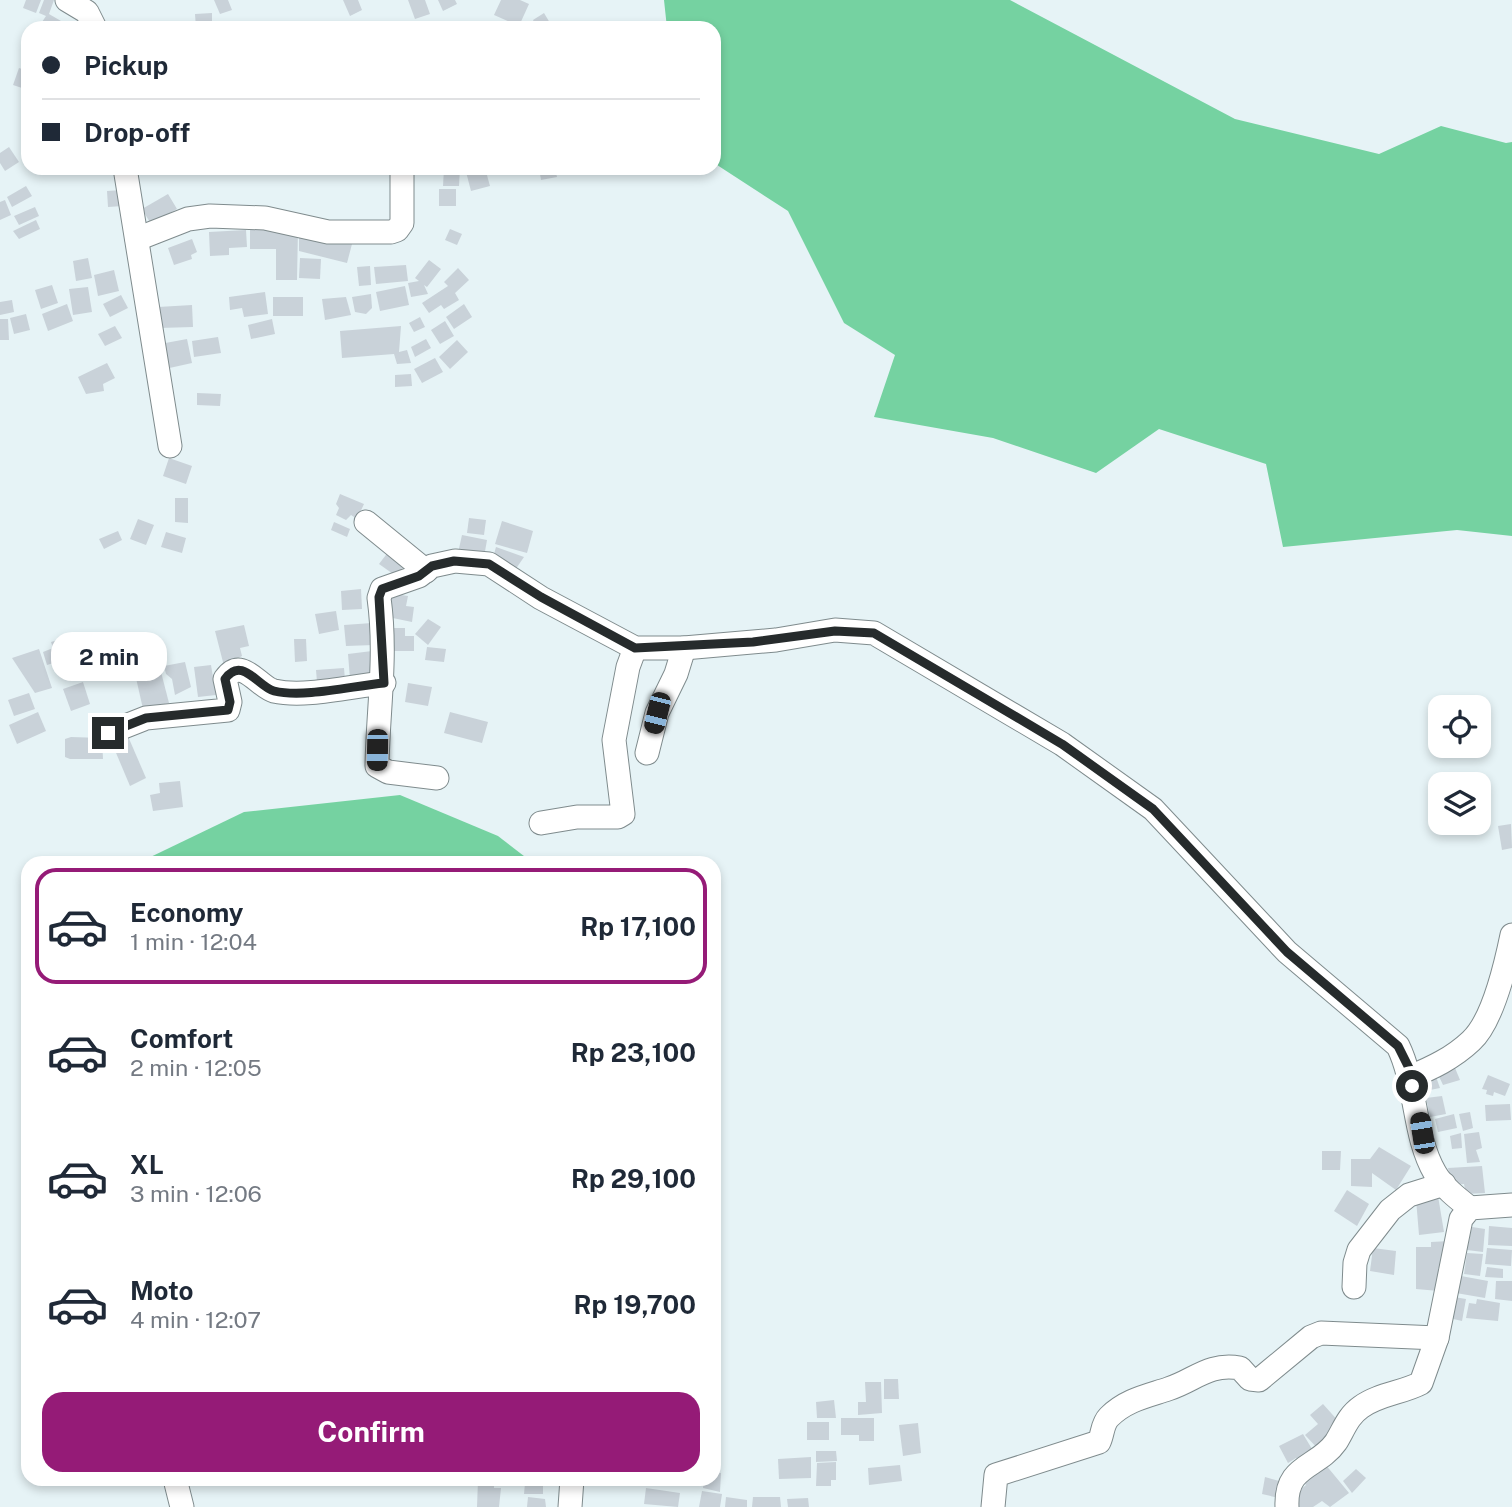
<!DOCTYPE html>
<meta charset="utf-8">
<style>
:root{--surface:#fff;--page:#f2f2f3;--text:#1f2937;--muted:#747a83;--line:#e0e1e3;--accent:#951b77}
body{margin:0;font-family:"Public Sans",sans-serif;background:var(--page);color:var(--text);height:100vh;display:flex;flex-direction:column;font-size:26px;white-space:nowrap}
*{box-sizing:border-box;margin:0}
p{font-size:23px;color:var(--muted)}
.icon{flex:none;width:38px;height:38px;fill:none;stroke:currentColor;stroke-width:2;stroke-linecap:round;stroke-linejoin:round}
.map{position:relative;flex:1;overflow:hidden}
.panel{position:absolute;left:21px;top:856px;width:700px;height:630px;display:flex;flex-direction:column;background:var(--surface);border-radius:21px;box-shadow:0 4px 10px #0003}
.panel>*{flex:none}
.top-card{position:absolute;left:21px;top:21px;width:700px;height:154px;border-radius:21px;box-shadow:0 4px 10px #0003;display:grid;align-content:center;height:154px;padding:0 21px;background:var(--surface)}
.fabs{position:absolute;left:1428px;top:695px;display:grid;gap:14px}
.fabs a{display:grid;place-items:center;width:63px;height:63px;border-radius:14px;background:var(--surface);box-shadow:0 4px 10px #0003;font-size:35px}
.end{position:absolute;width:32px;height:32px;margin:-16px;border:9px solid #262b2c;background:#fff;box-shadow:0 0 0 4px #fff}
.from{border-radius:50%}
.bubble{position:absolute;height:49px;border-radius:21px;background:var(--surface);box-shadow:0 4px 10px #0003;font-size:23px;font-weight:700;line-height:49px;text-align:center}
.car{position:absolute;width:21px;height:42px;margin:-21px -10px;border-radius:9px;box-shadow:0 0 5px 2px #0007;background:linear-gradient(#222 24%,#8ab4d8 0 40%,#222 0 76%,#8ab4d8 0 86%,#222 0)}
.top-card b{display:flex;align-items:center;gap:24px;height:66px;font-size:26px}
.top-card b+b{border-top:2px solid var(--line)}
.top-card i{width:18px;height:18px;background:var(--text)}
ul{padding:12px 0 0;list-style:none}
li{display:flex;align-items:center;gap:21px;height:116px;margin:0 14px 10px;padding:0 7px;border:4px solid transparent;border-radius:21px}
li div{flex:1}
li b{display:block;font-size:26px}
li em{font-style:normal;font-weight:700}
li.on{border-color:var(--accent)}
li>.icon{width:63px;height:63px;stroke-width:1.5}
.primary-button{display:flex;gap:14px;margin-top:auto;padding:14px 21px}
.primary-button a{flex:1;height:80px;border-radius:21px;background:var(--accent);color:#fff;font-size:28px;font-weight:700;line-height:80px;text-align:center}
.map>svg:first-child{display:block}
</style>
<div class="map">
<svg width="1512" height="1507" viewBox="0 0 1512 1507">
<rect width="100%" height="100%" fill="#e6f3f6"/>
<g fill="#75d2a1">
<path d="M664 0H1010L1235 119 1379 154 1441 126 1506 143 1512 142V536L1457 530 1283 547 1266 464 1159 429 1096 473 993 438 874 417 895 355 844 323 788 211 714 163V28H667Z"/>
<path d="M400 795 498 836 533 863H138L244 812Z"/>
</g>
<g fill="#c9d2d9">
<path d="M26 0H41L36 13 23 8Z"/>
<path d="M44 0H54L49 14 61 21 57 28 42 22 46 16 39 13Z"/>
<path d="M214 0H228L232 10 220 14Z"/>
<path d="M343 0H358L362 10 350 16Z"/>
<path d="M408 0H425L430 14 415 19Z"/>
<path d="M438 0H455L457 4 443 11Z"/>
<path d="M501 0H520L529 4 519 26 494 15Z"/>
<path d="M212 13V28H196L195 14Z"/>
<path d="M544 13 553 28H537L533 20Z"/>
<path d="M19 68 28 71V90L13 85Z"/>
<path d="M9 147 19 162 5 171 0 163V153Z"/>
<path d="M444 168H460L459 186H443Z"/>
<path d="M465 168H485L490 186 471 191Z"/>
<path d="M539 168H555L557 177 541 180Z"/>
<path d="M26 186 32 196 12 207 7 197Z"/>
<rect x="439" y="189" width="17" height="17"/>
<path d="M122 190 123 206 108 207 107 191Z"/>
<path d="M168 194 177 209 151 224 142 209Z"/>
<path d="M5 200 11 215 0 220V202Z"/>
<path d="M35 207 39 216 19 225 14 216Z"/>
<path d="M36 220 40 229 19 239 13 231Z"/>
<path d="M250 229H298L297 280H276V249H250Z"/>
<path d="M450 229 462 234 457 245 445 240Z"/>
<path d="M246 230 247 247 229 248V255L210 256 209 232Z"/>
<path d="M299 230 352 244 347 263 299 251Z"/>
<path d="M192 239 197 252 191 255 192 259 174 265 168 248Z"/>
<path d="M88 258 92 278 76 281 73 261Z"/>
<path d="M300 258 321 259 320 279 299 278Z"/>
<path d="M429 260 441 269 427 287 424 285 428 294 411 297 408 283 419 281 415 278Z"/>
<path d="M406 265 408 281 376 284 374 267Z"/>
<path d="M370 266 371 285 359 286 357 267Z"/>
<path d="M458 268 469 280 455 293 459 300 444 309 441 305 429 313 422 303 448 286 444 282Z"/>
<path d="M114 270 119 291 98 296 94 275Z"/>
<path d="M52 285 58 303 41 309 35 290Z"/>
<path d="M405 286 409 305 380 311 376 292Z"/>
<path d="M88 287 92 312 73 315 69 289Z"/>
<path d="M265 292 268 314 244 317 242 308 230 310 229 297Z"/>
<path d="M371 294 372 308 366 314 355 312 352 297Z"/>
<path d="M121 295 128 308 110 317 103 304Z"/>
<rect x="273" y="297" width="30" height="19"/>
<path d="M346 297 351 315 325 320 322 299Z"/>
<path d="M12 300 14 312 0 315V302Z"/>
<path d="M67 304 73 321 48 331 42 314Z"/>
<path d="M464 304 472 317 454 329 446 317Z"/>
<path d="M192 305 193 327 159 328 158 307Z"/>
<path d="M26 314 30 330 14 334 10 318Z"/>
<path d="M420 317 425 327 414 332 409 323Z"/>
<path d="M0 319H8L9 340H0Z"/>
<path d="M272 319 275 334 251 339 248 325Z"/>
<path d="M445 321 454 336 440 344 431 330Z"/>
<path d="M115 326 122 338 105 346 98 334Z"/>
<path d="M401 326 399 352 407 350 411 363 397 364 394 354 342 358 340 331Z"/>
<path d="M218 337 221 353 194 357 192 341Z"/>
<path d="M187 339 192 363 165 369 160 344Z"/>
<path d="M426 339 431 348 415 357 411 347Z"/>
<path d="M457 340 468 352 450 369 439 357Z"/>
<path d="M435 358 443 372 422 383 414 369Z"/>
<path d="M107 363 115 378 103 384 104 391 86 394 78 377Z"/>
<path d="M411 374 412 386 395 387V375Z"/>
<path d="M197 393 221 394 220 406 197 405Z"/>
<path d="M169 458 192 466 186 484 163 476Z"/>
<path d="M340 494 364 504 357 519 351 515 346 520 336 515 339 508 336 504Z"/>
<path d="M175 498H188V523L175 522Z"/>
<path d="M469 518 486 520 484 535 467 533Z"/>
<path d="M138 519 154 525 146 545 130 539Z"/>
<path d="M502 521 533 531 527 553 495 544Z"/>
<path d="M334 522 350 529 347 537 331 530Z"/>
<path d="M118 531 122 540 104 549 99 539Z"/>
<path d="M166 532 186 538 182 553 161 547Z"/>
<path d="M462 535 487 540 484 557 458 553Z"/>
<path d="M392 547 409 559 396 576 379 564Z"/>
<path d="M496 547 524 557 513 573 492 561Z"/>
<path d="M361 589 362 609 342 610 341 591Z"/>
<path d="M387 593 408 596 406 606 414 607 412 622 383 616Z"/>
<path d="M336 611 339 630 319 634 315 614Z"/>
<path d="M428 619 441 627 428 645 415 634Z"/>
<path d="M372 623 374 645 346 646 344 625Z"/>
<path d="M244 625 249 646 240 648 242 656 224 666 215 631Z"/>
<path d="M388 628H405V636H414V651H388Z"/>
<path d="M67 637 73 657 47 665 43 652 53 648 51 642Z"/>
<path d="M294 639H306L307 661 295 662Z"/>
<path d="M427 647 446 649 444 662 425 660Z"/>
<path d="M39 649 52 688 35 693 12 658Z"/>
<path d="M372 651 374 677 350 679 348 654Z"/>
<path d="M76 660H104L103 679H75Z"/>
<path d="M185 662 191 687 175 695 172 679 166 674 164 666Z"/>
<path d="M211 665 216 695 198 697 194 667Z"/>
<path d="M344 668 345 680 317 682 316 670Z"/>
<path d="M161 672 169 703 143 709 136 678Z"/>
<path d="M83 682 90 704 71 711 63 689Z"/>
<path d="M408 683 432 687 428 706 405 702Z"/>
<path d="M29 693 35 709 14 716 8 700Z"/>
<path d="M38 712 46 731 17 744 9 725Z"/>
<path d="M450 712 488 722 482 743 444 733Z"/>
<path d="M127 734 146 778 130 786 111 741Z"/>
<path d="M71 737 102 738 103 759H70L65 757V739Z"/>
<path d="M180 781 183 807 153 811 150 795 160 793 159 783Z"/>
<path d="M1511 824 1512 848 1502 850 1498 826Z"/>
<path d="M1453 1063 1460 1080 1443 1085 1436 1070Z"/>
<path d="M1434 1071 1440 1088 1425 1091 1420 1074Z"/>
<path d="M1488 1075 1510 1084 1505 1096 1494 1092 1493 1096 1486 1094 1487 1090 1482 1089Z"/>
<path d="M1442 1096 1446 1114 1430 1117 1426 1098Z"/>
<path d="M1510 1104 1511 1120 1486 1121 1485 1105Z"/>
<path d="M1470 1112 1473 1128 1463 1131 1459 1114Z"/>
<path d="M1454 1114 1457 1128 1438 1132 1435 1119Z"/>
<path d="M1479 1132 1482 1148 1476 1150 1480 1162 1467 1163 1464 1134Z"/>
<path d="M1461 1133 1462 1148 1452 1149 1450 1136Z"/>
<path d="M1379 1147 1411 1166 1396 1190 1372 1173V1187L1351 1186V1159H1370Z"/>
<path d="M1322 1151H1341L1340 1170H1322Z"/>
<path d="M1482 1166 1485 1193 1466 1194 1464 1184 1451 1185 1448 1168Z"/>
<path d="M1347 1190 1369 1204 1357 1226 1334 1211Z"/>
<path d="M1438 1196 1444 1232 1419 1235 1416 1199Z"/>
<path d="M1489 1226 1512 1228V1246L1488 1245Z"/>
<path d="M1472 1227 1485 1229 1483 1252 1467 1250Z"/>
<path d="M1450 1241 1452 1266 1438 1268 1439 1291 1416 1289V1247H1431V1242Z"/>
<path d="M1373 1248 1396 1251 1394 1275 1370 1271Z"/>
<path d="M1487 1248 1512 1250 1511 1266 1485 1264Z"/>
<path d="M1467 1253 1483 1254 1480 1276 1464 1274Z"/>
<path d="M1487 1267 1503 1269V1278L1485 1277Z"/>
<path d="M1461 1276 1488 1281 1485 1298 1456 1293Z"/>
<path d="M1496 1281H1512V1301L1495 1299Z"/>
<path d="M1454 1297 1466 1299 1462 1321 1449 1318Z"/>
<path d="M1477 1299 1500 1303 1498 1321 1466 1318 1469 1303 1476 1304Z"/>
<path d="M884 1379H898L899 1399H884Z"/>
<path d="M865 1382H881L882 1413 858 1415V1402H866Z"/>
<path d="M834 1400 836 1418H817L816 1402Z"/>
<path d="M1323 1404 1340 1423 1320 1451 1305 1435 1318 1424 1310 1415Z"/>
<path d="M841 1418H874V1441H859V1435H841Z"/>
<rect x="807" y="1422" width="22" height="18"/>
<path d="M918 1423 921 1453 903 1456 899 1425Z"/>
<path d="M1303 1434 1315 1454 1300 1464 1296 1458 1288 1463 1279 1446Z"/>
<path d="M816 1451H836L837 1461 816 1462Z"/>
<path d="M811 1457V1478L779 1479 778 1459Z"/>
<path d="M836 1462V1480H831V1486H816L817 1463Z"/>
<path d="M1325 1464 1349 1493 1330 1507 1322 1501 1313 1507H1295L1290 1499 1306 1485 1302 1479Z"/>
<path d="M900 1465 902 1481 869 1485 868 1468Z"/>
<path d="M1356 1469 1366 1478 1352 1493 1343 1481Z"/>
<path d="M714 1472 721 1473 720 1492 703 1488 704 1479H714Z"/>
<path d="M1265 1477 1283 1482 1279 1498 1262 1494Z"/>
<path d="M506 1479H543V1494H524L525 1483H505Z"/>
<path d="M629 1479H648L649 1485 630 1486Z"/>
<path d="M478 1480 494 1481V1488H501L499 1507H477Z"/>
<path d="M646 1488 680 1493 678 1507 644 1504Z"/>
<path d="M702 1491 722 1494 720 1507H699Z"/>
<path d="M528 1497 545 1499 546 1507H527Z"/>
<path d="M726 1497 747 1500V1507H725Z"/>
<path d="M753 1497H780L781 1507H752Z"/>
<path d="M808 1498 809 1507H788L787 1499Z"/>
</g>
<g fill="none" stroke-linecap="round" stroke-linejoin="round">
<g stroke="#7f8b8d" stroke-width="25">
<g id="minor">
<path d="M67 0 87 12 95 28"/>
<path d="M125 168 170 446"/>
<path d="M137 239 188 219 210 216 265 218 328 232H391L397 230 402 223V168"/>
<path d="M366 522 426 571"/>
<path d="M108 733 146 718 228 710 230 702 225 679C242 655 258 687 274 691 305 698 352 686 384 683"/>
<path d="M647 753 657 713 676 674 684 648"/>
<path d="M437 778 388 772 377 766C378 709 387 655 379 598L382 589 419 576 432 566 455 561 489 564 541 598 635 648H684L776 640 835 630 874 633 1062 744 1153 809 1287 952 1398 1046C1417 1085 1413 1135 1435 1173 1443 1187 1457 1198 1470 1208"/>
<path d="M541 823 577 817H618L623 814 614 740 628 667 635 648"/>
<path d="M1410 1077C1432 1068 1453 1058 1471 1041 1493 1021 1506 964 1512 935"/>
<path d="M1354 1287 1355 1263 1359 1250 1390 1210 1409 1195 1444 1184"/>
<path d="M175 1479 182 1507"/>
<path d="M570 1507 572 1479"/>
<path d="M993 1507 996 1475 1099 1442C1103 1434 1102 1424 1109 1417 1126 1400 1147 1396 1168 1389 1196 1380 1207 1363 1240 1368L1250 1379 1259 1380 1311 1337 1321 1333 1437 1338"/>
<path d="M1287 1507C1285 1464 1317 1469 1336 1442 1344 1429 1348 1416 1361 1407 1379 1394 1402 1393 1421 1383L1437 1338 1461 1219 1470 1208 1512 1205"/>
</g>
</g>
<use href="#minor" stroke="#fff" stroke-width="23"/>
</g>
<g fill="none" stroke-linecap="round" stroke-linejoin="round">
<path stroke="#262b2c" stroke-width="9" d="M108 733 146 718 228 710 230 702 225 679C242 655 258 687 274 691 304 698 352 686 384 683L379 597 382 589 419 576 432 566 454 561 489 564 541 597 635 648 753 642 835 631 874 633 1062 744 1153 809 1287 952 1398 1046 1409 1068 1412 1086"/>
</g>
</svg>
<div class="fabs">
<a><svg class="icon" aria-label="locate" viewBox="0 0 24 24"><circle cx="12" cy="12" r="6"/><path d="M12 2v4M12 18v4M2 12h4M18 12h4"/></svg></a>
<a><svg class="icon" aria-label="layers" viewBox="0 0 24 24"><path d="M12 4l9 5-9 5-9-5zM3 14l9 5 9-5"/></svg></a>
</div>
<i class="end from" style="left:1412px;top:1086px"></i>
<i class="end" style="left:108px;top:733px"></i>
<div class="bubble" style="left:51px;top:632px;width:116px">2 min</div>
<i class="car" style="left:657px;top:713px;rotate:194deg"></i>
<i class="car" style="left:377px;top:750px;rotate:181deg"></i>
<i class="car" style="left:1422px;top:1133px;rotate:351deg"></i>
<div class="top-card">
<b><i class="from"></i>Pickup</b>
<b><i></i>Drop-off</b>
</div>
<section class="panel">
<ul>
<li class="on"><svg class="icon" aria-label="car" viewBox="0 0 24 24"><path d="M5 17H2v-5l4-1 3-4h7l3 4 3 1v5h-3M9 17h6M6 11h13"/><circle cx="7" cy="17" r="2"/><circle cx="17" cy="17" r="2"/></svg><div><b>Economy</b><p>1 min · 12:04</p></div><em>Rp 17,100</em></li>
<li><svg class="icon" aria-label="car" viewBox="0 0 24 24"><path d="M5 17H2v-5l4-1 3-4h7l3 4 3 1v5h-3M9 17h6M6 11h13"/><circle cx="7" cy="17" r="2"/><circle cx="17" cy="17" r="2"/></svg><div><b>Comfort</b><p>2 min · 12:05</p></div><em>Rp 23,100</em></li>
<li><svg class="icon" aria-label="car" viewBox="0 0 24 24"><path d="M5 17H2v-5l4-1 3-4h7l3 4 3 1v5h-3M9 17h6M6 11h13"/><circle cx="7" cy="17" r="2"/><circle cx="17" cy="17" r="2"/></svg><div><b>XL</b><p>3 min · 12:06</p></div><em>Rp 29,100</em></li>
<li><svg class="icon" aria-label="car" viewBox="0 0 24 24"><path d="M5 17H2v-5l4-1 3-4h7l3 4 3 1v5h-3M9 17h6M6 11h13"/><circle cx="7" cy="17" r="2"/><circle cx="17" cy="17" r="2"/></svg><div><b>Moto</b><p>4 min · 12:07</p></div><em>Rp 19,700</em></li>
</ul>
<div class="primary-button"><a>Confirm</a></div>
</section>
</div>
